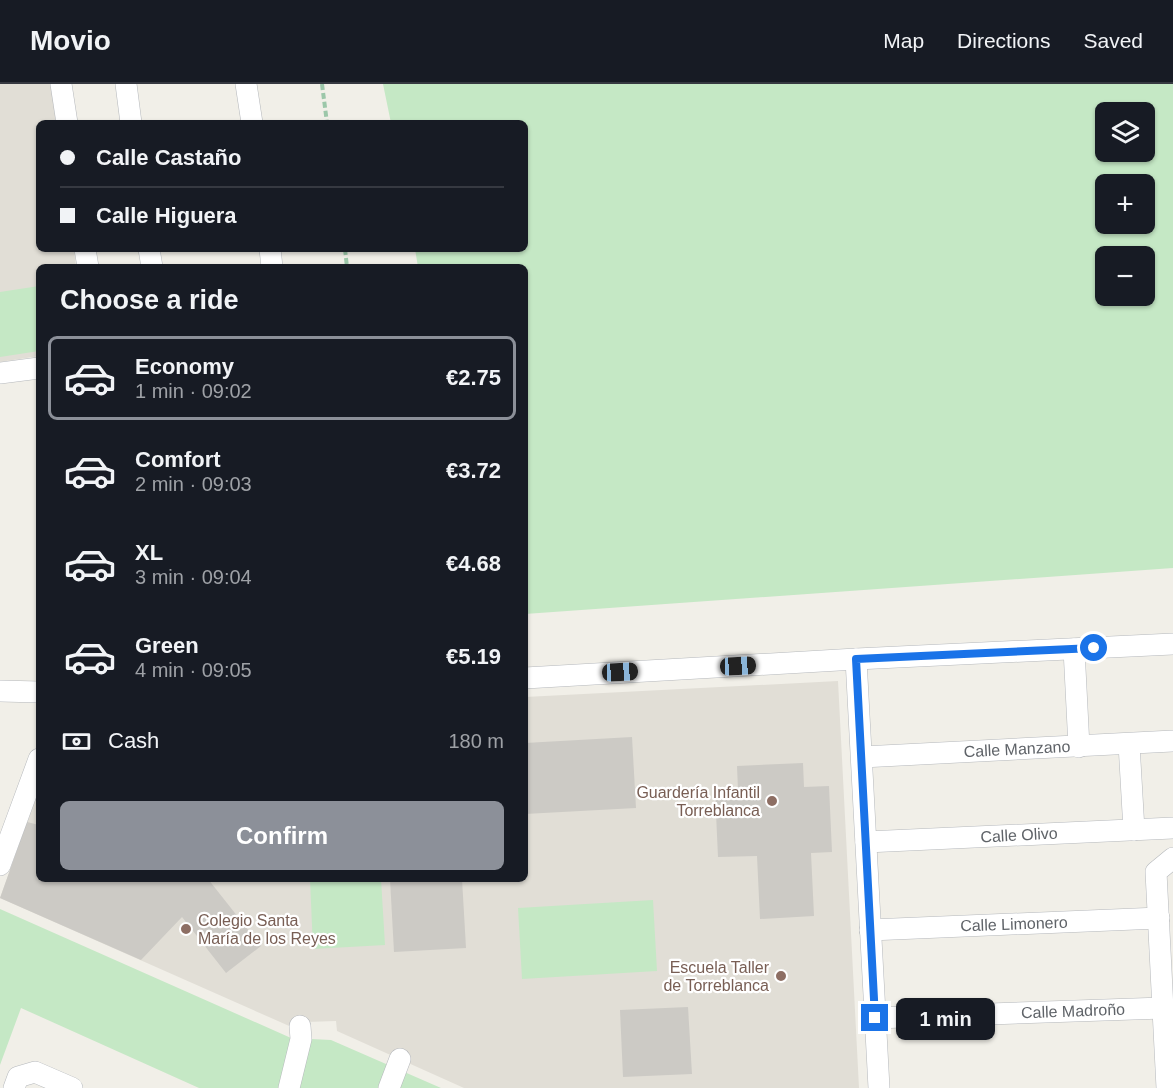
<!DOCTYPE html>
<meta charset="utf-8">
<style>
:root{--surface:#171b24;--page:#242831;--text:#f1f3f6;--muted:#9ea1a6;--line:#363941;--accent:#8c9099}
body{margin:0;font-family:Helvetica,sans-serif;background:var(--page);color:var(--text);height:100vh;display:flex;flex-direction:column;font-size:22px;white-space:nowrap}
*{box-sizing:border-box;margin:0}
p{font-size:20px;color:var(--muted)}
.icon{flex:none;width:33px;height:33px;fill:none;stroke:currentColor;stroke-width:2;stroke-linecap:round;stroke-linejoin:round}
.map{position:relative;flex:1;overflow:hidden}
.drawer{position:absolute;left:36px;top:180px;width:492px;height:618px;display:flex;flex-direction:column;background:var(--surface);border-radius:9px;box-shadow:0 2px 4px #0004}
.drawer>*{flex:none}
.hud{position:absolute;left:36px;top:36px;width:492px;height:132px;border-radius:9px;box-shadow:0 2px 4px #0004;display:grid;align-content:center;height:132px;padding:0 24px;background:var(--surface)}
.fabs{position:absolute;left:1095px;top:18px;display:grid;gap:12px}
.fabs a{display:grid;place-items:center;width:60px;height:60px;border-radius:9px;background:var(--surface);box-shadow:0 2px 4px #0004;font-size:30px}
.end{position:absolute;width:27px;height:27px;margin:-14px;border:8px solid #1a73e8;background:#fff;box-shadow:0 0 0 3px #fff}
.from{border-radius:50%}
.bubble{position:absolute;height:42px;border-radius:9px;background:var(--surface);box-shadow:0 2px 4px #0004;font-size:20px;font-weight:800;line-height:42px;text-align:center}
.car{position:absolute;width:18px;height:36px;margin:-18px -9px;border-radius:8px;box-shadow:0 0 4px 2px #0007;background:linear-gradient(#222 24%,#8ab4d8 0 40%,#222 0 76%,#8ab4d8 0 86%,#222 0)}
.hud b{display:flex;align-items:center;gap:21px;height:57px;font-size:22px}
.hud b+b{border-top:2px solid var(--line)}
.hud i{width:15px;height:15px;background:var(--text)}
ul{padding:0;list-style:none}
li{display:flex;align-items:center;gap:18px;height:84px;margin:0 12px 9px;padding:0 12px;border:3px solid transparent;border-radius:9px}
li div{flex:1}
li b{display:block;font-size:22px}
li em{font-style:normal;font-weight:800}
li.active{border-color:var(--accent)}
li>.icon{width:54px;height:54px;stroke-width:1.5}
h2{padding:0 24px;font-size:27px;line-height:72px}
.pay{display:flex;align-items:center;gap:15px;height:66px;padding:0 24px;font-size:22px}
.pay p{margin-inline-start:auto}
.primary-button{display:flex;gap:12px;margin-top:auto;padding:12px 24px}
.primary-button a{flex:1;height:69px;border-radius:9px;background:var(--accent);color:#fff;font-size:24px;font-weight:800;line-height:69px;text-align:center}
header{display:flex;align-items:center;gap:36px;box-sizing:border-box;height:84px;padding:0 30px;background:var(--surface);border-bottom:2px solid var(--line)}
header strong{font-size:28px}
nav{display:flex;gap:33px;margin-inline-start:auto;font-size:21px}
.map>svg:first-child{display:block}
</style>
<header>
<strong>Movio</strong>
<nav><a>Map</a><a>Directions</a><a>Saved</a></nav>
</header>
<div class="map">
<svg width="1173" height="1004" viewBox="0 0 1173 1004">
<rect width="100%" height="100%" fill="#f1efe8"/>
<g fill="#e1ded6">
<path d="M0 0H51L56 39H39V165H74L76 183H39V272L0 278Z"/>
<path d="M838 597 859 1004H464L337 947 336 937 306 938 296 945 0 814 39 706V795H525V613Z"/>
</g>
<g fill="#c5e8c5" fill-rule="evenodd">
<path d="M383 0H1173V484L525 530V183H418L415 165H525V39H391ZM1106 28H1144V68H1106ZM1144 100V140H1106V100ZM1106 172H1144V212H1106Z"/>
<path d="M39 202V267L0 273V208Z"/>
<path d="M310 795H381L385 861 313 865Z"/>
<path d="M653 816 657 887 522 895 518 824Z"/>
<path d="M0 825 291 954 331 956 441 1004H199L21 924 0 981Z"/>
</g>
<g fill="#cccac5">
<path d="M632 653 636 724 525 730V659Z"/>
<path d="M803 679 804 703 829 702 832 768 811 769 814 832 760 835 757 772 718 773 715 707 738 706 737 682Z"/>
<path d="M27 738 39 741V795H208L261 862 226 889 182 833 141 876 0 814Z"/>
<path d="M390 795H462L466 864 394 868Z"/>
<path d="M688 923 692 990 623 993 620 926Z"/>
</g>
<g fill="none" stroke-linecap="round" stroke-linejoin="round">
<g stroke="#b5b8bc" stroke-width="22">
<g id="minor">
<path d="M61 0 67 39"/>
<path d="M126 0 131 39"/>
<path d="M246 0 252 39"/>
<path d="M85 165 88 183"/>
<path d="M149 165 152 183"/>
<path d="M270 165 272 183"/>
<path d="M0 289 39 284"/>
<path d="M1074 565 1079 663"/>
<path d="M856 575 879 1004"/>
<path d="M525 594 856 575 1173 560"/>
<path d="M0 607 39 608"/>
<path d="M1129 660 1134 746"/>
<path d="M862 673 1173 657"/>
<path d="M866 758 1173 744"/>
<path d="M0 781 39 675"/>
<path d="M870 846 1159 834"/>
<path d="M875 934 1163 924"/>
<path d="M14 1004 18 993 35 988 72 1004"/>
<path d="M289 1004 301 955 300 942"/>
<path d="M389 1004 400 975"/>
<path d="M1167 1004 1156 788 1173 774"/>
</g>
</g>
<g stroke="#9cc7a9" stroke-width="4" stroke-dasharray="6 3" stroke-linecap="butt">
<path d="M322 0 327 39"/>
<path d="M345 165 347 183"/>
</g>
<use href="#minor" stroke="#fff" stroke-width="21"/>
</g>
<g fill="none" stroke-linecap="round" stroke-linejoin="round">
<path stroke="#1a73e8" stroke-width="8" d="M875 934 856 575 1094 564"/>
</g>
<g fill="#8d6e63" stroke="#fff" stroke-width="2">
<circle cx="772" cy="717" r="6"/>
<circle cx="186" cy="845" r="6"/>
<circle cx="781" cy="892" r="6"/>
</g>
<g text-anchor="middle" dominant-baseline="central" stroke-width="4.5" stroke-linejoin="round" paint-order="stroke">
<g font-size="16" fill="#5f6368" stroke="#fff">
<text transform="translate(1017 665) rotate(-3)">Calle Manzano</text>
<text transform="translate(1019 751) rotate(-3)">Calle Olivo</text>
<text transform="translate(1014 840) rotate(-2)">Calle Limonero</text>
<text transform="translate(1073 927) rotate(-2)">Calle Madroño</text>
</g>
<g font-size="16" fill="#785e54" stroke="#fff" text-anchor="end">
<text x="760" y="708">Guardería Infantil<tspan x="760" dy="18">Torreblanca</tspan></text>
<text x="198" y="836" text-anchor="start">Colegio Santa<tspan x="198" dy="18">María de los Reyes</tspan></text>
<text x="769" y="883">Escuela Taller<tspan x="769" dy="18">de Torreblanca</tspan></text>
</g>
</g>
</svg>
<div class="fabs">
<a><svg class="icon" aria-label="layers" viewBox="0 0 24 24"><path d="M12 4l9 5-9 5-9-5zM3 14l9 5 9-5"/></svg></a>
<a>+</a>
<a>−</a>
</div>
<i class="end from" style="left:1094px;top:564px"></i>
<i class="end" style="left:875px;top:934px"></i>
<div class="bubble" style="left:896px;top:914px;width:99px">1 min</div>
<i class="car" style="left:738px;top:582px;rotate:87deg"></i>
<i class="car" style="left:620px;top:588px;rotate:87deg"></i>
<div class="hud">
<b><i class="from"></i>Calle Castaño</b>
<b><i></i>Calle Higuera</b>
</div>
<section class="drawer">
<h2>Choose a ride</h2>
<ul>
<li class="active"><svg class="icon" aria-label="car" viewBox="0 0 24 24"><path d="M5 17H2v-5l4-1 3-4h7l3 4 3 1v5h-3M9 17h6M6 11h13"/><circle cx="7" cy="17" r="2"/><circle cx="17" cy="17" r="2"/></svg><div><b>Economy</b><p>1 min · 09:02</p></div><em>€2.75</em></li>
<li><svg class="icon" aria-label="car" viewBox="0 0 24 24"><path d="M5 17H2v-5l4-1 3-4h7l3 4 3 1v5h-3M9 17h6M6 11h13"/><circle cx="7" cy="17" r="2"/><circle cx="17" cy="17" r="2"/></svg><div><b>Comfort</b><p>2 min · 09:03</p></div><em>€3.72</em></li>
<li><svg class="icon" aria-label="car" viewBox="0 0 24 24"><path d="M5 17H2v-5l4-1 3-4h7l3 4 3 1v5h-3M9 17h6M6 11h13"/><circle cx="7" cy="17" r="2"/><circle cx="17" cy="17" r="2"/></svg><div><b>XL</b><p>3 min · 09:04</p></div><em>€4.68</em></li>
<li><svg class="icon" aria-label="car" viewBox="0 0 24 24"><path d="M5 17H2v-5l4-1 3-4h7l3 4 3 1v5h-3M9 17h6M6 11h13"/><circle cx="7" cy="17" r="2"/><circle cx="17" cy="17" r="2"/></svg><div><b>Green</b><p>4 min · 09:05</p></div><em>€5.19</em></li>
</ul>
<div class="pay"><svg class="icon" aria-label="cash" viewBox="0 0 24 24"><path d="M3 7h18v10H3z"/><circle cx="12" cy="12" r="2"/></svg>Cash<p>180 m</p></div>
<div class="primary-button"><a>Confirm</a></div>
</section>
</div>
